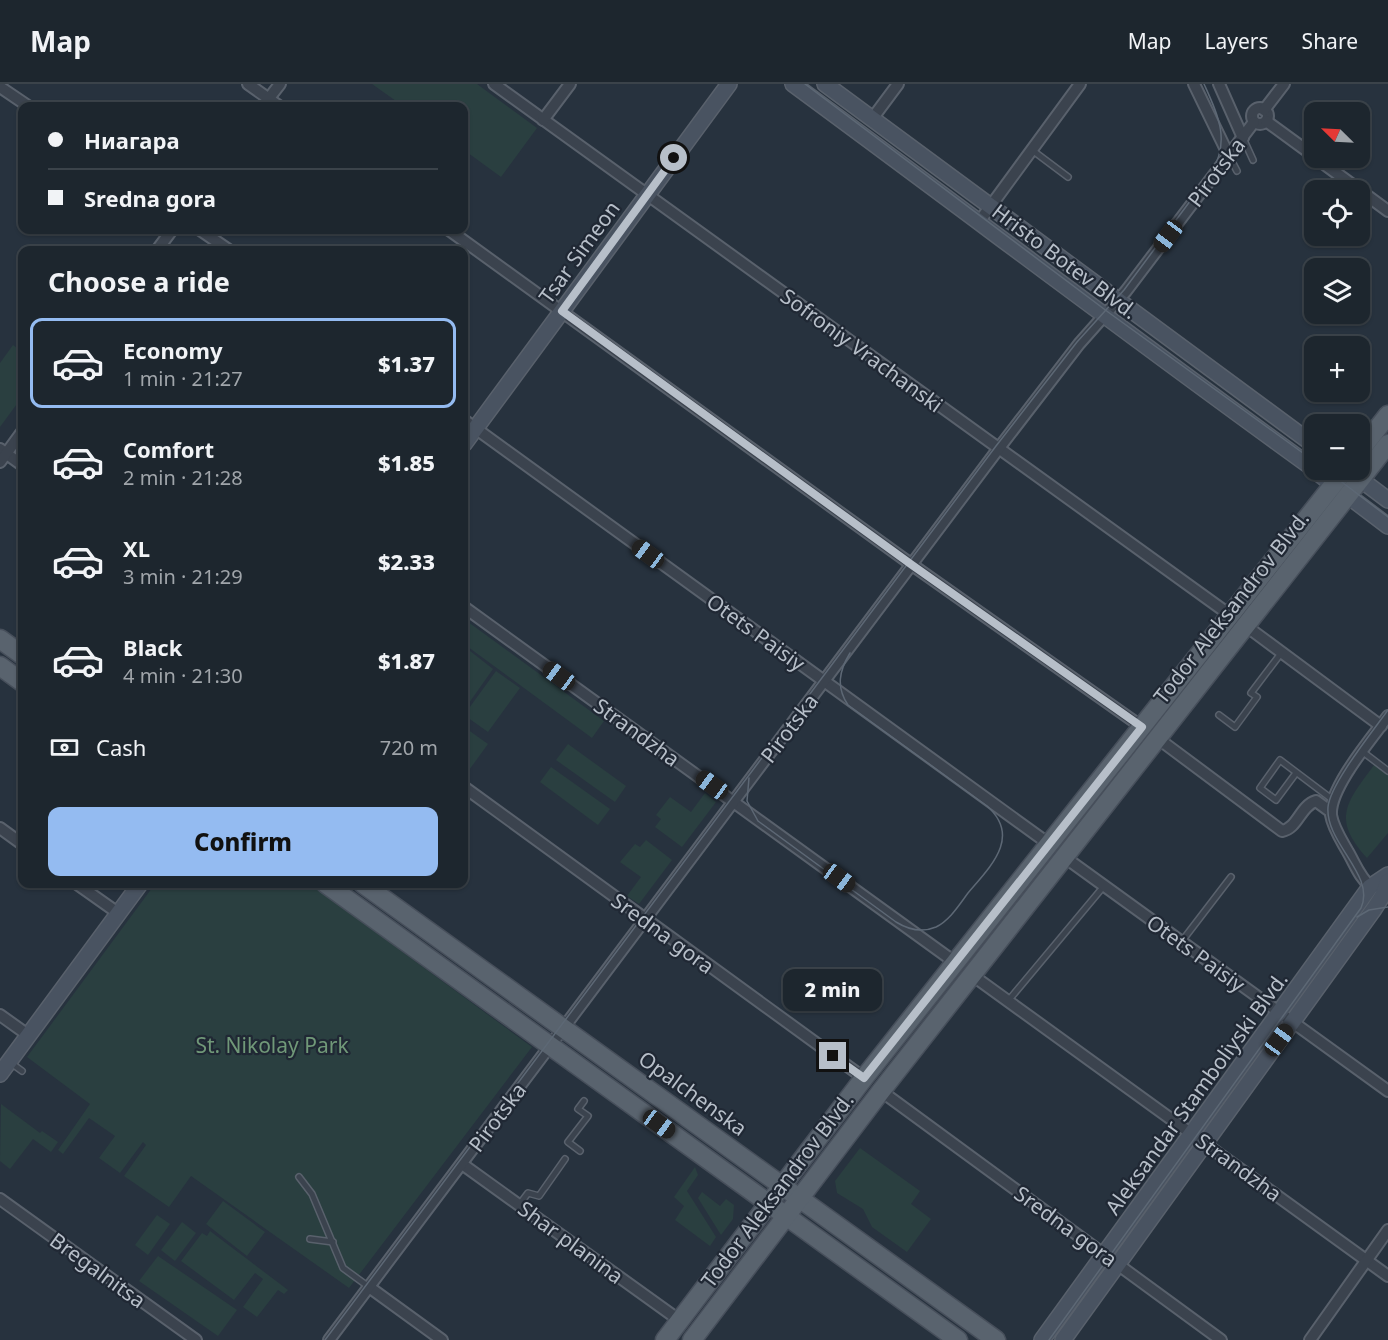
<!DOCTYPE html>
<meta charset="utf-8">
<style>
:root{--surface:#1d262e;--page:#252e36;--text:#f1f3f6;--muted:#a0a5aa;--line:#3b434a;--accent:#94bbf1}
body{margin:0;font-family:"Noto Sans",sans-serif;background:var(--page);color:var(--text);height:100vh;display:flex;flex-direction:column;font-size:22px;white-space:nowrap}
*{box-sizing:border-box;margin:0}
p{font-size:20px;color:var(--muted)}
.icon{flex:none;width:33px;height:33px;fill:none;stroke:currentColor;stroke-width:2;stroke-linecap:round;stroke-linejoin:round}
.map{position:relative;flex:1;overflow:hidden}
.sheet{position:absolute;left:18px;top:162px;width:450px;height:642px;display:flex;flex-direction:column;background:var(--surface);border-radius:12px;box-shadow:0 2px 4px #0004,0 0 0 2px var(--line)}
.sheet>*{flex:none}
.banner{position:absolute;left:18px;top:18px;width:450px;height:132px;border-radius:12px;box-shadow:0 2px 4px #0004,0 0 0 2px var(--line);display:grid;align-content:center;height:132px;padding:0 30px;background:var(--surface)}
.needle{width:39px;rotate:294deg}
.tools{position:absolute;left:1304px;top:18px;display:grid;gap:12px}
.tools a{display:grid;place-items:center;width:66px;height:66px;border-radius:12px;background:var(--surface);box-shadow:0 2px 4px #0004,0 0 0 2px var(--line);font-size:30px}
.end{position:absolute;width:27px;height:27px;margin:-14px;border:8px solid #b7bfc9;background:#111;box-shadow:0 0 0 3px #111}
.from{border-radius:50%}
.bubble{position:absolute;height:42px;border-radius:12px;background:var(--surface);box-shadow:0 2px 4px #0004,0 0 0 2px var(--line);font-size:20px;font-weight:800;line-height:42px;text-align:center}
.car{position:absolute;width:18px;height:36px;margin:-18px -9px;border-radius:8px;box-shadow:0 0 4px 2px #0007;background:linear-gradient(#222 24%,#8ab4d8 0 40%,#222 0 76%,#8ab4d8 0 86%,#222 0)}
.banner b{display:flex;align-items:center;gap:21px;height:57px;font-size:22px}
.banner b+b{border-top:2px solid var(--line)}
.banner i{width:15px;height:15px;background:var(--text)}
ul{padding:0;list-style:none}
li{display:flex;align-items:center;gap:18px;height:90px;margin:0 12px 9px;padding:0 18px;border:3px solid transparent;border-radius:12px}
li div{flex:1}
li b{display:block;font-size:22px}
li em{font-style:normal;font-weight:800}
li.current{border-color:var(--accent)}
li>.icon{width:54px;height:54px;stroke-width:1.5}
h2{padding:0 30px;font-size:27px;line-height:72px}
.pay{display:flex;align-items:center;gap:15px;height:66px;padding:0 30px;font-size:22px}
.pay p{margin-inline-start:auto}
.primary-button{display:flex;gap:12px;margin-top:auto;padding:12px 30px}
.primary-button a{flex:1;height:69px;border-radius:12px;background:var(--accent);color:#111;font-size:24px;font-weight:800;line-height:69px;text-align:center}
header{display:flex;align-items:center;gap:36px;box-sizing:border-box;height:84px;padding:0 30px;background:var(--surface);border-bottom:2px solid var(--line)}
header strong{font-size:28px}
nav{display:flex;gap:33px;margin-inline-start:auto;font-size:21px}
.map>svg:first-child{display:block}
</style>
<header>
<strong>Map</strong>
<nav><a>Map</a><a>Layers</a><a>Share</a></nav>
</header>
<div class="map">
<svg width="1388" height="1256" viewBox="0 0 1388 1256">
<rect width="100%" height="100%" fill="#27323e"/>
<g fill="#2a3f40">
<path d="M372 0H477L537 44 501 93 464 66V22H403Z"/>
<path d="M13 261 22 268V313L0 343V279Z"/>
<path d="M464 535 604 637 592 654 464 560Z"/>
<path d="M470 567 493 585 464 626V576Z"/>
<path d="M496 587 520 604 488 648 464 631Z"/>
<path d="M464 643 488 660 464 693Z"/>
<path d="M568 660 626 702 615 718 556 676Z"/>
<path d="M1374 681 1388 691V749L1367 774C1331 734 1347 718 1374 681Z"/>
<path d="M551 683 610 725 598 741 540 698Z"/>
<path d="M705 709 716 718 682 763 655 743 661 735 656 731 670 713 691 728Z"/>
<path d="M646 756 672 776 639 820 627 812 641 793 620 778 635 760 640 763Z"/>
<path d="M155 800H310L532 963 349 1204 191 1092 169 1123 124 1092 146 1061 143 1058 120 1089 99 1074 115 1052 89 1034 63 1070 58 1066 90 1020 27 973Z"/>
<path d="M1 1020 40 1049 42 1047 58 1058 51 1068 33 1055 10 1085 0 1077Z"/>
<path d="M860 1064 920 1107 911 1120 931 1135 907 1168 872 1143 863 1125 837 1109 835 1097Z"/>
<path d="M695 1083 698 1091 687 1107 716 1153 710 1162 675 1136 684 1122 674 1113Z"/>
<path d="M702 1108 720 1122 726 1115 734 1121 733 1135 721 1151 698 1114Z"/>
<path d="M223 1117 265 1148 247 1172 206 1140Z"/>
<path d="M157 1131 170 1140 148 1171 135 1161Z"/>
<path d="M182 1138 196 1149 175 1177 161 1166Z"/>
<path d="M210 1147 288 1206 284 1210 278 1206 257 1233 243 1223 263 1195 255 1189 234 1216 181 1177 202 1149 207 1152Z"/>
<path d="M158 1172 237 1226 218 1252 139 1197Z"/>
</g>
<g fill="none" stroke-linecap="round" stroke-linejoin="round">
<g stroke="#59616c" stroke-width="8">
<g id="lane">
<path d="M1243 54 1253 76"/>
<path d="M1032 66 1068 93"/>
<path d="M1229 72 1237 87"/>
<path d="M1219 631 1235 643 1257 613 1251 609 1282 568"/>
<path d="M1363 668 1388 687"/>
<path d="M1296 689 1276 716 1260 704 1280 676 1333 716"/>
<path d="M1182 857 1231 793"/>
<path d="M1008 917 1104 802"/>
<path d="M11 979 22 987"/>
<path d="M580 1067 568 1058 588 1032 578 1025 584 1017"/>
<path d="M299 1093 312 1110 343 1184 369 1203"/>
<path d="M519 1121 528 1109 539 1112 565 1075"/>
<path d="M310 1155 333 1158"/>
</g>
</g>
<g stroke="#59616c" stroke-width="14">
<g id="street">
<path d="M248 0 279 22"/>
<path d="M494 0 1230 531"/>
<path d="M1194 0 1229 72"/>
<path d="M1219 0 1243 54"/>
<path d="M0 3 28 22"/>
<path d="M263 22 280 0"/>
<circle cx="1260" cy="32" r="8"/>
<path d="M1264 26 1284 0"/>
<path d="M872 35 898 0"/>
<path d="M543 36 570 0"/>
<path d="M1266 37 1314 72"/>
<path d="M1316 74 1388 127"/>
<path d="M979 138 1080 0"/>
<path d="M200 146 229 166"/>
<path d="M449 146 915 483 1142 643"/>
<path d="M157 166 172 146"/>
<path d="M464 336 1049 760"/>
<path d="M0 365 22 381"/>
<path d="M0 378 22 348"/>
<path d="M464 523 956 879"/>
<path d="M1246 542 1381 642"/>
<path d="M1156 653 1282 747C1298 744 1300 722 1316 717L1331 728"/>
<path d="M464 703 864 994"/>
<path d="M0 744 22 760"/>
<path d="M1063 772 1388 1007"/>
<path d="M77 800 118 829"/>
<path d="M1371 803C1360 794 1355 780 1348 768 1342 757 1333 744 1331 731 1329 704 1372 654 1388 632"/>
<path d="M972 891 1388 1192"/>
<path d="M0 931 28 951"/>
<path d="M881 1007 1221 1256"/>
<path d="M462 1080 679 1236"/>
<path d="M0 1115 196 1256"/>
<path d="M369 1203 442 1256"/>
<path d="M329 1256 999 364 1079 260 1126 207 1254 38"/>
<path d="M1310 1256 1388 1146"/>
</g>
</g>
<g stroke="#59616c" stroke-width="18">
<g id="secondary">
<path d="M793 0C967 128 1139 259 1314 385"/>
<path d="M825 0 1314 361"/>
<path d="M464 360 729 0"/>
<path d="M1314 386 1388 442"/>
<path d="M1352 389 1388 416"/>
<path d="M0 990 140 800"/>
<path d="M1042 1256 1370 803 1388 791"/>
<path d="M1063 1256 1374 825 1383 811 1388 797"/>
</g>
</g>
<g stroke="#474f5b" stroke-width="21">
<g id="primary">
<path d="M1359 368 1388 331"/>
<path d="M0 555 22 571"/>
<path d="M0 582 22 598"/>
<path d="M326 800 958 1256"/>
<path d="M363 800 996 1256"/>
<path d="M665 1256 864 994 1345 386"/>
<path d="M692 1256 881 1007 1388 360"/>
</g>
</g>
<use href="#lane" stroke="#3b434e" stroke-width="5"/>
<use href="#street" stroke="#3b434e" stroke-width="10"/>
<use href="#secondary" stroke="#495361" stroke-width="15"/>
<use href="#primary" stroke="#59636e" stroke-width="18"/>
<g stroke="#5d6875" stroke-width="1.5">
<path d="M805 0 1108 228 1314 377"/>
<path d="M1326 386 1388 433"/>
<path d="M749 694 747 717 758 737 896 838C909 846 922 849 936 843 950 836 959 821 968 809 990 783 1022 753 987 722L848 621C836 603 839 587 850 569"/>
<path d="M1357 833 1369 826 1388 823"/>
<path d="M325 1256 996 362 1077 258 1124 206 1211 89C1231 57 1218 31 1204 0"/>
<path d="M1049 1256 1361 824C1376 791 1325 759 1328 723 1330 700 1373 647 1388 626"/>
</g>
</g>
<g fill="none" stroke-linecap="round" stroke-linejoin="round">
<path stroke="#b7bfc9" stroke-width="8" d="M674 74 562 227 912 481 1142 643 864 994 833 972"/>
</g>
<g text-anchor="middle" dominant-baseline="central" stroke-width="4.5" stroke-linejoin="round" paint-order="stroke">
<g font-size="21" fill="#b7bfc9" stroke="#202834">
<text transform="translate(1216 88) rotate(-53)">Pirotska</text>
<text transform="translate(579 168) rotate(-54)">Tsar Simeon</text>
<text transform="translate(1065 177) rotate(37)">Hristo Botev Blvd.</text>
<text transform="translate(862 266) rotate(36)">Sofroniy Vrachanski</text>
<text transform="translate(1231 523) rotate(-52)">Todor Aleksandrov Blvd.</text>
<text transform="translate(756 548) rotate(36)">Otets Paisiy</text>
<text transform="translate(789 644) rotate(-53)">Pirotska</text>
<text transform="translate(637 648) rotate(36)">Strandzha</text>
<text transform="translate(663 849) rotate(36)">Sredna gora</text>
<text transform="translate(1196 869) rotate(36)">Otets Paisiy</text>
<text transform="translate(693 1009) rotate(36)">Opalchenska</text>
<text transform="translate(1196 1009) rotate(-54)">Aleksandar Stamboliyski Blvd.</text>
<text transform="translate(497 1033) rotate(-53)">Pirotska</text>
<text transform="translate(1239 1083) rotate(36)">Strandzha</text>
<text transform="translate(777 1106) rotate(-53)">Todor Aleksandrov Blvd.</text>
<text transform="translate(1066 1142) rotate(36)">Sredna gora</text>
<text transform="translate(571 1158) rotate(36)">Shar planina</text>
<text transform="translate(98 1186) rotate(36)">Bregalnitsa</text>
</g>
<g font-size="21" fill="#709878" stroke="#202834">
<text x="272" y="961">St. Nikolay Park</text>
</g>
</g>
</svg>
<div class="tools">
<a><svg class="needle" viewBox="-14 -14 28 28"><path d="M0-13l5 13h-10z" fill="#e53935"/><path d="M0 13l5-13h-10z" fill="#a0a5aa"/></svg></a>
<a><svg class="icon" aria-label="locate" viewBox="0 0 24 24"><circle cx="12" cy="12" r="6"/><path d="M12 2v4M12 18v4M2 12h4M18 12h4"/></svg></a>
<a><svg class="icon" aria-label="layers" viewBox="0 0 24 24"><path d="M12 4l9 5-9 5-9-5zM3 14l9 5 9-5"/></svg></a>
<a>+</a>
<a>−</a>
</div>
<i class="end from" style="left:674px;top:74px"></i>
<i class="end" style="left:833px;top:972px"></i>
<div class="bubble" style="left:783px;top:885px;width:99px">2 min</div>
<i class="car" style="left:1168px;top:152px;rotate:217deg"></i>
<i class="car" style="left:648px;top:470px;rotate:306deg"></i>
<i class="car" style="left:559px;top:592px;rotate:306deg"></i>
<i class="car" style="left:712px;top:701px;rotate:306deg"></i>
<i class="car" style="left:839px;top:794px;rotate:126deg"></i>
<i class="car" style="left:1279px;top:956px;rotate:36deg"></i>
<i class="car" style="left:659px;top:1040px;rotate:126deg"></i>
<div class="banner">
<b><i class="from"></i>Ниагара</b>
<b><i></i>Sredna gora</b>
</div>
<section class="sheet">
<h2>Choose a ride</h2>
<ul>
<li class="current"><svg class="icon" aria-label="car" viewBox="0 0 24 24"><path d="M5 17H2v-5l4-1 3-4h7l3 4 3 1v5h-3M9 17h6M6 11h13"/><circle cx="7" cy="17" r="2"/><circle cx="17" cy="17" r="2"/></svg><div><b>Economy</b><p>1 min · 21:27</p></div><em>$1.37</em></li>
<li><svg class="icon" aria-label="car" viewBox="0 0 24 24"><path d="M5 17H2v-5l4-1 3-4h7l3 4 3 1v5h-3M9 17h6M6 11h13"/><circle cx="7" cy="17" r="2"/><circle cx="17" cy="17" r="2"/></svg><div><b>Comfort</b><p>2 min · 21:28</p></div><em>$1.85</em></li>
<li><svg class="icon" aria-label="car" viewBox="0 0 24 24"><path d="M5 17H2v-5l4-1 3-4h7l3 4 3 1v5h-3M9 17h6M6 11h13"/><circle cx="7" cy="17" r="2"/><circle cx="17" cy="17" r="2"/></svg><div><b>XL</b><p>3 min · 21:29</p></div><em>$2.33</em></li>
<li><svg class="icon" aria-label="car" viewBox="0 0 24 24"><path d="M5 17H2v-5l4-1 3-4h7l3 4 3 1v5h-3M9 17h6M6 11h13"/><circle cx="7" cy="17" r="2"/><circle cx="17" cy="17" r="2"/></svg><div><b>Black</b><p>4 min · 21:30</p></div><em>$1.87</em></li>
</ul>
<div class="pay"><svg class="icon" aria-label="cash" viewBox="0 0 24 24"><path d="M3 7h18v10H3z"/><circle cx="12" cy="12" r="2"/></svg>Cash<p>720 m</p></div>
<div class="primary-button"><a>Confirm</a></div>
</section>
</div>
